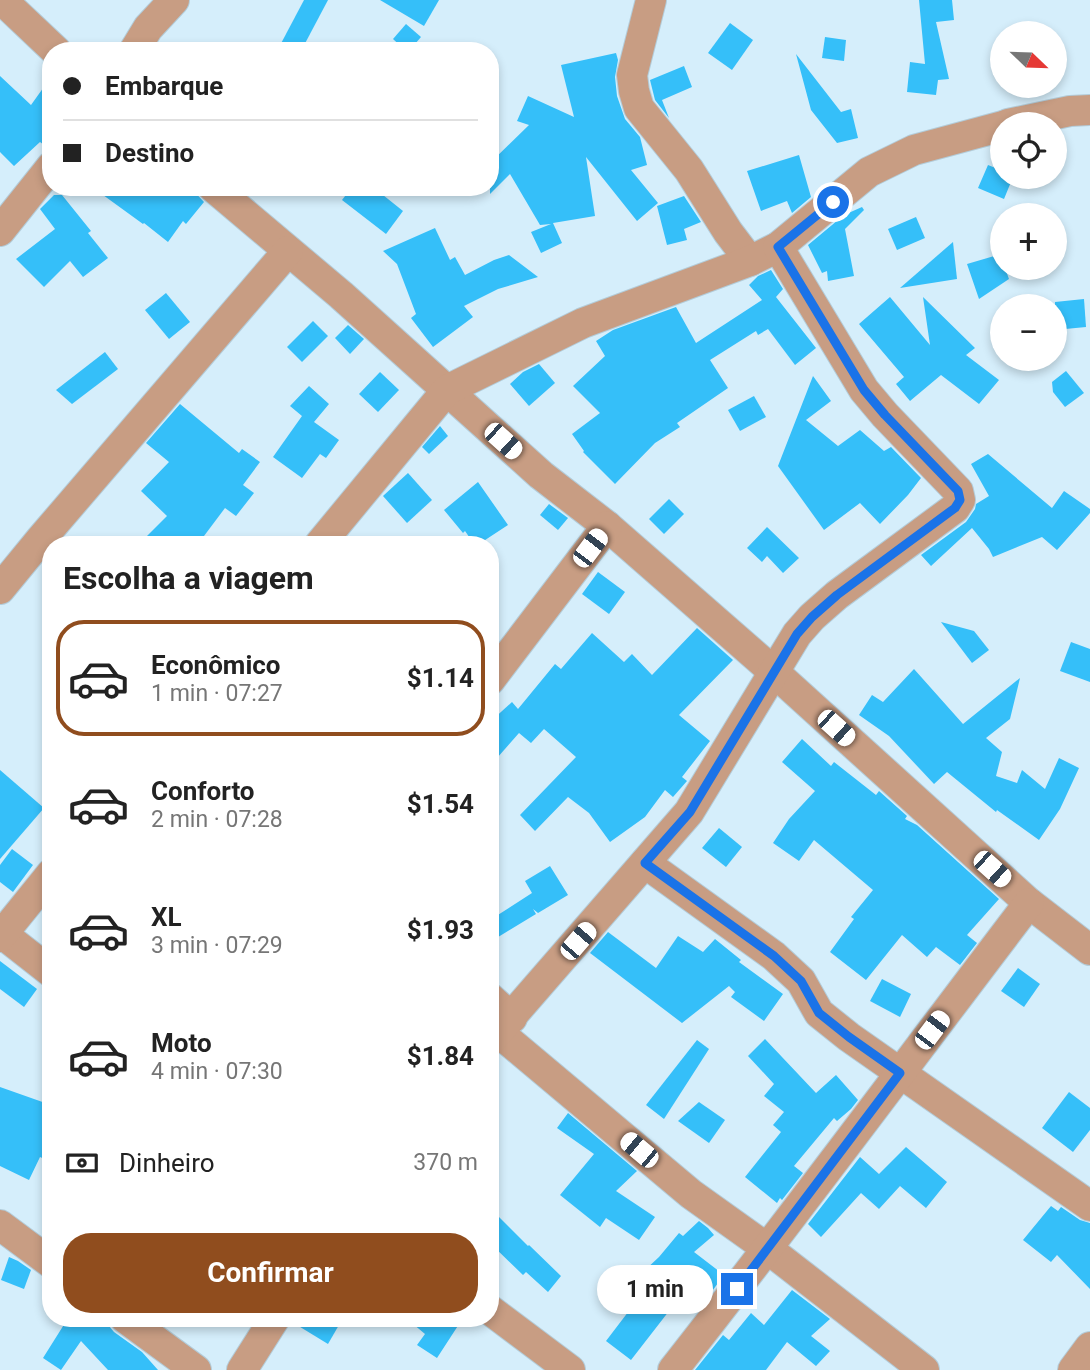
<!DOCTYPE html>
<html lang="pt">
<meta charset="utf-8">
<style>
:root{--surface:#fff;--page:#f2f2f2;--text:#222;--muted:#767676;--line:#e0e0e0;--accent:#904d1e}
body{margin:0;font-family:Roboto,sans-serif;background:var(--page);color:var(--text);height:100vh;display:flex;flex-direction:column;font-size:26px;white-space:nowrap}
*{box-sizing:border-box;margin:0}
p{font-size:23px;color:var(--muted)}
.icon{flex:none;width:38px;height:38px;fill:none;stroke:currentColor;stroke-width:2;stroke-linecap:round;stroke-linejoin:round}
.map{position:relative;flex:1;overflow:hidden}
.drawer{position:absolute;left:42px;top:536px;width:457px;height:791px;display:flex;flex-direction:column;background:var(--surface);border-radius:28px;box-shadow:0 4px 10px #0003}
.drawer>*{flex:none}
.top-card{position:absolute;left:42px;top:42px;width:457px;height:154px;border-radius:28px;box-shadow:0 4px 10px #0003;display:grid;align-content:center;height:154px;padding:0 21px;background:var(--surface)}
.needle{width:46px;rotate:113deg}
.buttons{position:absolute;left:990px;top:21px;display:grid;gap:14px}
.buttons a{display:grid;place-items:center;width:77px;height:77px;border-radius:50%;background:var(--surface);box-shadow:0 4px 10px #0003;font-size:35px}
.end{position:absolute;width:32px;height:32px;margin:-16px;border:9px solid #1a73e8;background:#fff;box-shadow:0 0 0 4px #fff}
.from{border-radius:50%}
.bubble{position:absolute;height:49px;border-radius:24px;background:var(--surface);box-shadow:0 4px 10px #0003;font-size:23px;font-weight:700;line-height:49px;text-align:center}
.car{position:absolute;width:21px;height:42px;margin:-21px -10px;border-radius:9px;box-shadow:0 0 5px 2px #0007;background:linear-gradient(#fff 24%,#345 0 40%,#fff 0 76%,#345 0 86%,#fff 0)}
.top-card b{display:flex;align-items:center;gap:24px;height:66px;font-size:26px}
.top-card b+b{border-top:2px solid var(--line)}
.top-card i{width:18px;height:18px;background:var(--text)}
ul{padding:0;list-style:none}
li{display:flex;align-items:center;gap:21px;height:116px;margin:0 14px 10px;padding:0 7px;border:4px solid transparent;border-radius:28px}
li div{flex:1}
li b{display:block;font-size:26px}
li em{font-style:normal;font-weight:700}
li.on{border-color:var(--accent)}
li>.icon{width:63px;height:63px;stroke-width:1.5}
h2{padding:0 21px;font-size:32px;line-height:84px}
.pay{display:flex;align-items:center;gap:18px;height:77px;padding:0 21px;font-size:26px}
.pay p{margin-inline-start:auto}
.button{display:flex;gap:14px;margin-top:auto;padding:14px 21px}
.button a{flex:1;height:80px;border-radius:28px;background:var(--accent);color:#fff;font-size:28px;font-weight:700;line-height:80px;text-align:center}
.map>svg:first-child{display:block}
</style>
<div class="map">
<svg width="1090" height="1370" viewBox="0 0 1090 1370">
<rect width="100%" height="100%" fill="#d5eefb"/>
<g fill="#35bff9">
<path d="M304 0H328L301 51H277Z"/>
<path d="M380 0H439L424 26Z"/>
<path d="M919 0H952L954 20 936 22 949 79 938 80 936 95 907 92 910 62 925 64Z"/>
<path d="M730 23 753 40 732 70 708 53Z"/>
<path d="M406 24 421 37 409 51H406L393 39Z"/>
<path d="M825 37 846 40 844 61 822 58Z"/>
<path d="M616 53 618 60 615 77 617 96 625 119 640 137 647 165 631 170 658 203 637 221 586 157 595 216 553 223 562 243 541 253 531 232 551 224 540 225 510 174 490 194V163L529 125 517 121 528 96 574 117 561 65Z"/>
<path d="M796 54 841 112 851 109 858 138 837 143 811 110Z"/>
<path d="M684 66 692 87 662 100 669 118 655 100 650 80Z"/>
<path d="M0 76 31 105 51 77V150L40 142 14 166 0 152Z"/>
<path d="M799 155 811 197 792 213 787 201 761 211 747 171Z"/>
<path d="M988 165 1003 171V177H1013L1004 199 978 188Z"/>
<path d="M92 187H190L204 202 186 224 183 221 168 242 144 223 143 224Z"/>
<path d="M352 187H373L403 211 386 234 342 200Z"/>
<path d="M54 195H62L91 231 88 233 108 258 83 277 70 261 44 287 16 259 55 229 40 209Z"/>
<path d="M684 196 701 222 684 229 687 240 667 245 657 206Z"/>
<path d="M862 207 864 210 845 229 854 276 828 281 827 271 822 273 808 245 844 215Z"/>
<path d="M916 217 925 238 897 250 888 229Z"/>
<path d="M435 228 450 260 455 257 465 275 494 260 509 255 538 277 498 289 464 306 473 317 433 347 411 318 416 314 397 264 383 251Z"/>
<path d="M953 242 957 279 900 288Z"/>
<path d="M1001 254 1003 268H1005L1009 279 979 299 967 264Z"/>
<path d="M771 270 783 289 776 297 816 348 795 365 768 329 758 335 756 331 710 360 728 388 677 423 680 427 655 443 615 484 583 452 584 451 572 434 600 413 573 386 605 356 596 341 613 330 676 307 696 343 762 300 749 285 758 276Z"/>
<path d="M166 293 190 322 169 339 145 310Z"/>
<path d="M890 297 930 345 923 297 975 348 966 355 999 380 979 404 941 375 910 401 896 384 904 377 859 324Z"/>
<path d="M1084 299 1086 327 1055 330V302Z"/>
<path d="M313 321 328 336 302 362 287 347Z"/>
<path d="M348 325 364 339 350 354 335 338Z"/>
<path d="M105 352 118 369 72 404 56 390Z"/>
<path d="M539 364 555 383 529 406 510 384 523 372Z"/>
<path d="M1066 371 1084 393 1065 407 1053 392 1052 382Z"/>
<path d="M380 372 399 390 378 412 359 394Z"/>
<path d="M813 376 831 401 806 420 838 446 860 430 884 451 891 447 921 478 908 495 880 524 860 503 824 530 778 466Z"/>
<path d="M309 386 329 404 314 422 339 440 326 458 320 454 302 478 273 457 302 416 290 406Z"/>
<path d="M754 396 766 417 740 431 728 410Z"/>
<path d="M180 404 239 453 242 449 260 462 243 485 254 493 236 516 225 508 198 544H139L167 516 141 491 169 462 146 443Z"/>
<path d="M440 426 448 436 429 454 422 447Z"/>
<path d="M988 454 1052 508 1064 491 1090 509V513L1057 550 1042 537 993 557 989 549 972 528 931 566 921 555 966 522 975 509 976 504 989 496 971 464Z"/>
<path d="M408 473 432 500 407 523 383 496Z"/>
<path d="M478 482 508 525 479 544H474L465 531 463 533 444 510Z"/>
<path d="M669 499 684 514 664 534 649 519Z"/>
<path d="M549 504 568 518 558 530 540 515Z"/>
<path d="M767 527 799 558 783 573 767 556 762 562 747 548Z"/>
<path d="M598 572 625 592 609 614 582 594Z"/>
<path d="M941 622 974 631 989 650 972 663Z"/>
<path d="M697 628 733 660 679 715 710 741 682 777 687 781 673 797 665 790 645 817 610 842 589 813 568 797 535 831 520 815 576 757 544 729 531 743 519 733 490 766V722L512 702 518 709 555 664 561 669 592 633 624 662 632 654 652 675Z"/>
<path d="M1071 642 1090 649V682L1060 671Z"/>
<path d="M914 669 963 724 1020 678 1010 719 986 738 1002 752 996 776 1017 783 1022 770 1045 789 1059 758 1079 768 1060 809 1039 840 997 810 996 812 947 772 934 784 889 736 859 715 872 695 883 702Z"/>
<path d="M802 739 831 766 834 762 876 795 879 791 907 816 905 819 917 825 999 899 967 935 977 943 960 965 936 947 927 957 902 935 866 980 830 952 854 919 851 917 873 890 814 840 799 861 773 843 789 819 815 791 782 762Z"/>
<path d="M0 770 44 808 0 859Z"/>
<path d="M719 828 742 847 726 867 702 848Z"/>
<path d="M12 849 33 865 13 892 0 882V865Z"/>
<path d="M550 866 568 895 538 913 533 909 536 914 490 942V920L532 893 525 881Z"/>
<path d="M608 932 656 968 678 936 703 952 715 939 741 960 739 962 783 994 764 1021 731 997 735 992 729 986 682 1023 590 953Z"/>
<path d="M0 961 37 989 24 1007 0 989Z"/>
<path d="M1018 968 1040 984 1024 1007 1001 991Z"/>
<path d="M882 979 911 994 900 1017 870 1001Z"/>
<path d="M765 1039 816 1093 836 1075 858 1100 851 1109 837 1121 834 1118 794 1166 803 1173 782 1200 780 1198 777 1203 745 1177 781 1132 773 1125 784 1112 764 1096 774 1084 748 1056Z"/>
<path d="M697 1040 709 1049 664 1119 646 1105Z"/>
<path d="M0 1087 51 1105V1162L40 1157 29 1180 0 1166Z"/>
<path d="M1069 1092 1090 1108V1130L1073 1152 1042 1128Z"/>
<path d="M699 1102 725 1120 709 1143 678 1121Z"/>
<path d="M568 1113 637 1171 616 1191 655 1217 639 1240 606 1218 600 1227 560 1195 594 1154 557 1128Z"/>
<path d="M906 1147 947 1182 926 1208 900 1186 879 1209 861 1193 821 1237 808 1224 860 1157 879 1174Z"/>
<path d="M1051 1206 1058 1211 1061 1207 1080 1220 1090 1223V1289L1057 1255 1051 1262 1023 1240Z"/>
<path d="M490 1208 528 1246 529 1245 561 1276 548 1292 526 1272 523 1275 490 1243Z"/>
<path d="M699 1221 708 1228 714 1235 694 1252 724 1275 701 1306 683 1293 631 1360 606 1341 638 1299 641 1301 654 1283 644 1271 659 1257 679 1233 683 1236Z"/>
<path d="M9 1257 18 1261 31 1270 24 1289 1 1280Z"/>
<path d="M792 1290 830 1319 811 1336 830 1351 816 1366 787 1342 766 1370H695L723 1335 729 1340 751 1313 764 1325Z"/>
<path d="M60 1318H108L109 1326 114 1332 142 1352 158 1370H108L81 1341 61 1370 43 1358 65 1323Z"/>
<path d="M292 1318H343L328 1344 292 1322Z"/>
<path d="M406 1318H463L437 1358 417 1345 425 1334Z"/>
</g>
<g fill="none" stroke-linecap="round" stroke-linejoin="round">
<g stroke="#b3ccd9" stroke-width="32">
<g id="street">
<path d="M2 0 56 51"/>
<path d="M651 0 632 75 634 91 639 108 689 170 728 232 750 261"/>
<path d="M134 51 148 28 174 0"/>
<path d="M1008 124 1070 111 1090 110"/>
<path d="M213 187 341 295 541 475 607 526 774 672 1029 903 1090 950"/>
<path d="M0 231 51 167"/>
<path d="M320 544 447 390 583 323 750 261 778 247 869 172 914 150 1003 126"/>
<path d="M0 589 41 539 288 251"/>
<path d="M490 680 607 526"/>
<path d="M645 863 774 956 801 981 819 1013 849 1037 1090 1206"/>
<path d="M0 932 51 972"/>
<path d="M0 937 51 874"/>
<path d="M490 998 512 1018"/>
<path d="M498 1032 691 1194 768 1249 924 1370"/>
<path d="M490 1041 689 812 797 634 812 617 837 595 955 508 960 500 958 491 885 415 864 390 778 247"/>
<path d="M0 1225 51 1263"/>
<path d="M490 1310 570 1370"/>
<path d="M125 1318 196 1370"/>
<path d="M242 1370 275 1318"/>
<path d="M673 1370C794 1216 910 1059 1029 903"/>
<path d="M1073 1370 1090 1347"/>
</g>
</g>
<use href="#street" stroke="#c89d83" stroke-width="30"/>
</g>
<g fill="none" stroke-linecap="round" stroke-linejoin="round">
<path stroke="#1a73e8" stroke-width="9" d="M737 1289 900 1073 849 1037 819 1013 801 981 774 956 645 863 690 812 797 634 812 617 837 595 955 508 960 500 958 491 885 415 864 390 778 247 833 202"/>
</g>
</svg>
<div class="buttons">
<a><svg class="needle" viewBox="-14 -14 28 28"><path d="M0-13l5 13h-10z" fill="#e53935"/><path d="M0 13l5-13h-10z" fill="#767676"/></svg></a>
<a><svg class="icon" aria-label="locate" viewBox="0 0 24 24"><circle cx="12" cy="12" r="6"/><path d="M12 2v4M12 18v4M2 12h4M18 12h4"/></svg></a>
<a>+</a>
<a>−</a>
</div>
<i class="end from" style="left:833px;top:202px"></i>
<i class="end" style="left:737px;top:1289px"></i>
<div class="bubble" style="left:597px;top:1265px;width:116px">1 min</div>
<i class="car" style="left:503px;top:441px;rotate:132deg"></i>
<i class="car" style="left:590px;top:548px;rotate:37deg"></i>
<i class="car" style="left:836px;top:728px;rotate:132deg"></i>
<i class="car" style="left:992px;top:869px;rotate:132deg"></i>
<i class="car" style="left:578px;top:941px;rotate:41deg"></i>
<i class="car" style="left:932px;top:1030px;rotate:37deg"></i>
<i class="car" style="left:639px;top:1150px;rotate:310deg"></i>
<div class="top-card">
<b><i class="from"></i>Embarque</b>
<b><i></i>Destino</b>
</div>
<section class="drawer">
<h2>Escolha a viagem</h2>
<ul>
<li class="on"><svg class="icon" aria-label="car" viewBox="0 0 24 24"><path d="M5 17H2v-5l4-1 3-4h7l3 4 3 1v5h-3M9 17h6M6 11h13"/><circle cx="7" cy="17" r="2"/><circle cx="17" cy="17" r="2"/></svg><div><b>Econômico</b><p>1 min · 07:27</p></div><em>$1.14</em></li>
<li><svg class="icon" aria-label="car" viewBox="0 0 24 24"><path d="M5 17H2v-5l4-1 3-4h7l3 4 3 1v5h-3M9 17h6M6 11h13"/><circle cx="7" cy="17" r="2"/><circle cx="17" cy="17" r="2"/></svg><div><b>Conforto</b><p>2 min · 07:28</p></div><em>$1.54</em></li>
<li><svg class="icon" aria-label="car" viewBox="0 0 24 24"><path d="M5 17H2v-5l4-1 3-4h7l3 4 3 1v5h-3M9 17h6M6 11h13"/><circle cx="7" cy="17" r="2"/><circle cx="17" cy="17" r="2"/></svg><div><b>XL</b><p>3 min · 07:29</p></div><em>$1.93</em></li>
<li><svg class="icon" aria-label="car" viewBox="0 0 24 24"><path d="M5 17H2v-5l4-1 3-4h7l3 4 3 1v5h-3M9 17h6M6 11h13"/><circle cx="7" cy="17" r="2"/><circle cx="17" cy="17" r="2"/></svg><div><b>Moto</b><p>4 min · 07:30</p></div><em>$1.84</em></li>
</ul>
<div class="pay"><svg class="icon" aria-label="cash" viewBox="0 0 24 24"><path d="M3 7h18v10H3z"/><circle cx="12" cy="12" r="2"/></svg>Dinheiro<p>370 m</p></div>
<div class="button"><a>Confirmar</a></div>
</section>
</div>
